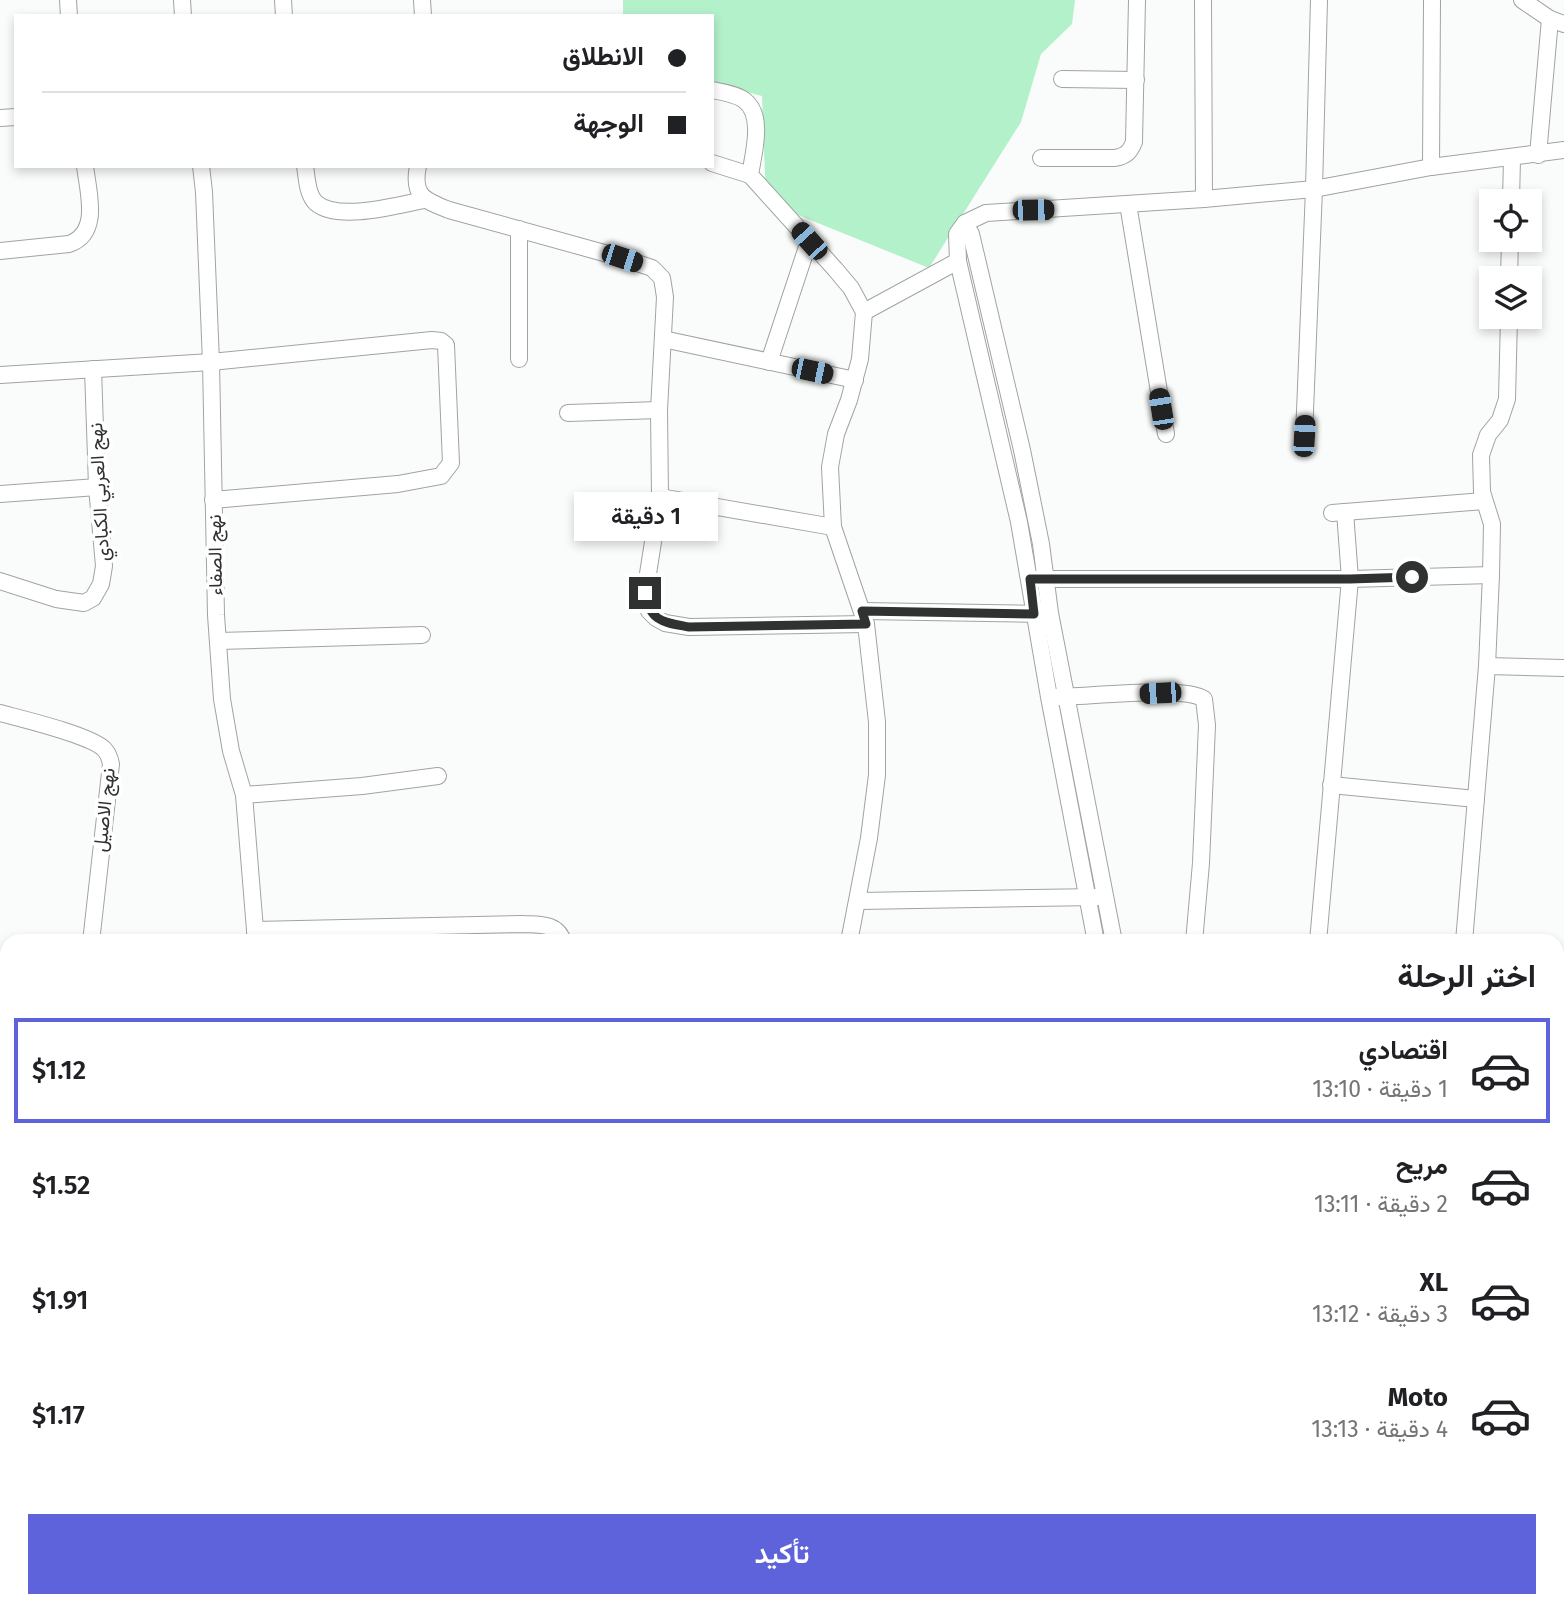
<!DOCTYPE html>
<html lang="ar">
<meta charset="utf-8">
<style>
:root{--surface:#fff;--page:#f2f2f2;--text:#202124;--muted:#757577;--line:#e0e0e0;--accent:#5f63db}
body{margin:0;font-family:"Fira Sans",Vazirmatn,sans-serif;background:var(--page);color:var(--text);direction:rtl;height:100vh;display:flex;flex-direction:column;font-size:26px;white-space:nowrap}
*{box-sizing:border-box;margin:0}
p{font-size:23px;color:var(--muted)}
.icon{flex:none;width:38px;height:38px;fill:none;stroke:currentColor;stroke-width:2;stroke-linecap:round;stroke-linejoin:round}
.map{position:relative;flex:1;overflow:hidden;direction:ltr}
.drawer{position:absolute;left:0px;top:934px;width:1564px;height:674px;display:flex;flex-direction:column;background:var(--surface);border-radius:21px 21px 0 0;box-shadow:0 4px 10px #0003;direction:rtl}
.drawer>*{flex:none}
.top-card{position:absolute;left:14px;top:14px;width:700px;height:154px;border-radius:0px;box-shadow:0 4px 10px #0003;direction:rtl;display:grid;align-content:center;height:154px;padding:0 28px;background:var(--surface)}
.fabs{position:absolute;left:1479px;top:189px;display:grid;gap:14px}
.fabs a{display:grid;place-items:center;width:63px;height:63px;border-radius:0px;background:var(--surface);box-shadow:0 4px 10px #0003;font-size:35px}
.end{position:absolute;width:32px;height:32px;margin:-16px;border:9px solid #303231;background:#fff;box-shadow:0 0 0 4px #fff}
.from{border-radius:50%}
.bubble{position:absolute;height:49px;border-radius:0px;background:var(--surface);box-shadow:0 4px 10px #0003;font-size:23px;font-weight:600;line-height:49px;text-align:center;direction:rtl}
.car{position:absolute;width:21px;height:42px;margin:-21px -10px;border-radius:9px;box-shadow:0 0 5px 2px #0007;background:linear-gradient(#222 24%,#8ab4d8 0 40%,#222 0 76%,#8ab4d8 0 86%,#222 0)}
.top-card b{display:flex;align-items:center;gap:24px;height:66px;font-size:26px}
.top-card b+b{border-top:2px solid var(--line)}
.top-card i{width:18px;height:18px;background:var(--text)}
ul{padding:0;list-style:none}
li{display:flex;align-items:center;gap:21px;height:105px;margin:0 14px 10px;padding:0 14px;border:4px solid transparent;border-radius:0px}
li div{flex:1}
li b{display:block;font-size:26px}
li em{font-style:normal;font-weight:600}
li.current{border-color:var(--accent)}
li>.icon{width:63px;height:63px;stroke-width:1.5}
h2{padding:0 28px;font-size:32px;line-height:84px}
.cta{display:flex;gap:14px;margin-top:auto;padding:14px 28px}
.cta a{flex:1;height:80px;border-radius:0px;background:var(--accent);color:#fff;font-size:28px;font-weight:600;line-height:80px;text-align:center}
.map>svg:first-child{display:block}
</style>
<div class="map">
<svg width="1564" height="1608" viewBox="0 0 1564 1608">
<rect width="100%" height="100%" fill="#f9fcfa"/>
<path fill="#b3f1ca" d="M623 0H1075L1072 24 1041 54 1021 122 929 268 766 202 762 96 712 83V16H623Z"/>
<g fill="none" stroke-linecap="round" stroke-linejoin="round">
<g stroke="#a0a4a1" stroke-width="18">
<g id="minor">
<path d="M68 0 69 16"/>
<path d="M182 0 183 16"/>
<path d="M283 0 284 16"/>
<path d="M422 0 423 16"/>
<path d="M1203 0 1204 199"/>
<path d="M1522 0 1550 19 1564 24"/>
<path d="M1062 79 1136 80"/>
<path d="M712 90C722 92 736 94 744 100 765 115 753 155 750 175L835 269 851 288 864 312 860 359 849 400 836 434 830 467 833 527 866 624 877 722V775L869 838 849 942"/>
<path d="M0 118 16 117"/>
<path d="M1538 155 1550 19"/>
<path d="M1041 158H1115C1126 156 1130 152 1134 142L1137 0"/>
<path d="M712 163 750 175"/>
<path d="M201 166 204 192 211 362 216 615 222 699 231 751 244 795 256 942"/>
<path d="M305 166C307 178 307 194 316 203 338 222 398 205 424 200"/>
<path d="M418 166C412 196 424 200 449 210L622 258 652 268 662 278 665 297 659 410 660 497 645 593 649 611 656 618 665 623 689 627 866 624"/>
<path d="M1431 167 1432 0"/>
<path d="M1511 201 1512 158"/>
<path d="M1128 204 1166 434"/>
<path d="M965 223 971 234 1022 450 1041 544 1050 613 1114 942"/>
<path d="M519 229V359"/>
<path d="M0 251 69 244C101 233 88 192 85 166"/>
<path d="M1509 278 1510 240"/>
<path d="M864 312 958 261"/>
<path d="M663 339 855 380"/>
<path d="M769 362 809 241"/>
<path d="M0 375 211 362 432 340 441 341 446 345 451 463 441 476 398 484 213 500"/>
<path d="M568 413 659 410"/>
<path d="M1304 436 1314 189 1319 0"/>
<path d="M0 494 97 487"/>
<path d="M660 497 833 527"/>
<path d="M1332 513 1484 501"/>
<path d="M1036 579H1350L1491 575"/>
<path d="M0 581 56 599 84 603 93 598 101 584 104 566 97 487 93 369"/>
<path d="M862 611 1045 614"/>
<path d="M218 641 422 635"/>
<path d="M1487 666 1564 668"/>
<path d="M1056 697C1086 697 1184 685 1204 699L1207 725 1201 863 1194 942"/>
<path d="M0 713C22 719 90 735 104 749 108 753 110 759 111 764L91 942"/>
<path d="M1331 785 1476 799"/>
<path d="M244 795 362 786 438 776"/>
<path d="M859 901 1098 897"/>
<path d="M255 930 522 924C538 925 558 922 563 942"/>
<path d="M1096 942 1049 697 1019 522 958 261 957 234 965 223 986 213 1204 199 1314 189 1431 167 1564 150"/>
<path d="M1318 942 1350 579 1345 512"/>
<path d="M1464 942 1487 666 1491 575 1492 524 1482 492 1481 455 1488 435 1500 420 1507 399 1509 317"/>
<path d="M0 1005 7 1006"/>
<path d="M1558 1041H1564"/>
<path d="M1558 1106 1564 1137"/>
<path d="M0 1146 7 1148"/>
<path d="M1558 1298 1564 1297"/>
<path d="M1558 1485 1564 1484"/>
<path d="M1558 1574H1564"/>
<path d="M1301 1601 1303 1608"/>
<path d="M133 1608 134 1601"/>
<path d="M464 1608V1601"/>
<path d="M796 1608 797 1601"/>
</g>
</g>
<use href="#minor" stroke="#fff" stroke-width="16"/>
</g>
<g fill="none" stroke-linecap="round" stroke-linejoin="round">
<path stroke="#303231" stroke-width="9" d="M645 593C650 622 663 622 689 627L866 624 862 611 1034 614 1030 579H1350L1412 577"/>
</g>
<g text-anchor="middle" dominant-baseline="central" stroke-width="7" stroke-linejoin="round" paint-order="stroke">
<g font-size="19" fill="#303231" stroke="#fff">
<text transform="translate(99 492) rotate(-93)">نهج العربي الكبادي</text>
<text transform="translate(215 555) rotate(-91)">نهج الصفاء</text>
<text transform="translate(104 810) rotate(-84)">نهج الاصيل</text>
</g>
</g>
</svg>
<div class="fabs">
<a><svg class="icon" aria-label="locate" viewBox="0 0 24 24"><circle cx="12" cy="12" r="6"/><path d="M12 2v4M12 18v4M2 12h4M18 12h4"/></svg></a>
<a><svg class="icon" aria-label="layers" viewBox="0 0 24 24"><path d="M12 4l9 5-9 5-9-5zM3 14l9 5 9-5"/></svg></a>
</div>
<i class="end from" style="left:1412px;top:577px"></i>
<i class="end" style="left:645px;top:593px"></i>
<div class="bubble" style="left:574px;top:492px;width:144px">1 دقيقة</div>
<i class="car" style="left:1033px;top:210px;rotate:89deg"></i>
<i class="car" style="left:809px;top:241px;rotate:318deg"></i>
<i class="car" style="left:622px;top:258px;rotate:108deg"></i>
<i class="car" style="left:812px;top:371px;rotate:102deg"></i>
<i class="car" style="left:1161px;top:409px;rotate:351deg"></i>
<i class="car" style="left:1304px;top:436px;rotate:3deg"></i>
<i class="car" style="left:1160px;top:693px;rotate:267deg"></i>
<div class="top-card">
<b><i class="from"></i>الانطلاق</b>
<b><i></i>الوجهة</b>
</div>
<section class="drawer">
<h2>اختر الرحلة</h2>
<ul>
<li class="current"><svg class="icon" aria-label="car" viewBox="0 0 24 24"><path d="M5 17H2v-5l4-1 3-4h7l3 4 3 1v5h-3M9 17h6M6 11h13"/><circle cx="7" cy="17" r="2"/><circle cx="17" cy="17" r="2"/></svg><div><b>اقتصادي</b><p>1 دقيقة · 13:10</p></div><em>$1.12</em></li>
<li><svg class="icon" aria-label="car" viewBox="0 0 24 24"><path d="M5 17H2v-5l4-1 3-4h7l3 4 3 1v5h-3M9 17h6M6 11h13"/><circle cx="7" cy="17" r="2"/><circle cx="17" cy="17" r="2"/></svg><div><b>مريح</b><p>2 دقيقة · 13:11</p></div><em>$1.52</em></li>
<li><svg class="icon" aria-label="car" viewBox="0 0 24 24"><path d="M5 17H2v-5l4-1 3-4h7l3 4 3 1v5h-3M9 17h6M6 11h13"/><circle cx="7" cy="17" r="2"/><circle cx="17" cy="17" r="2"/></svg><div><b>XL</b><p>3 دقيقة · 13:12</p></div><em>$1.91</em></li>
<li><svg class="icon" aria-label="car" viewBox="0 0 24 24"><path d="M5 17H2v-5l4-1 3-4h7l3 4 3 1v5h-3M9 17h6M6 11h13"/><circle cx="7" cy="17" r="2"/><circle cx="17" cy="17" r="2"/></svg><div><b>Moto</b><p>4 دقيقة · 13:13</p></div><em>$1.17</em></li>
</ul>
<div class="cta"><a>تأكيد</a></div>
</section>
</div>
